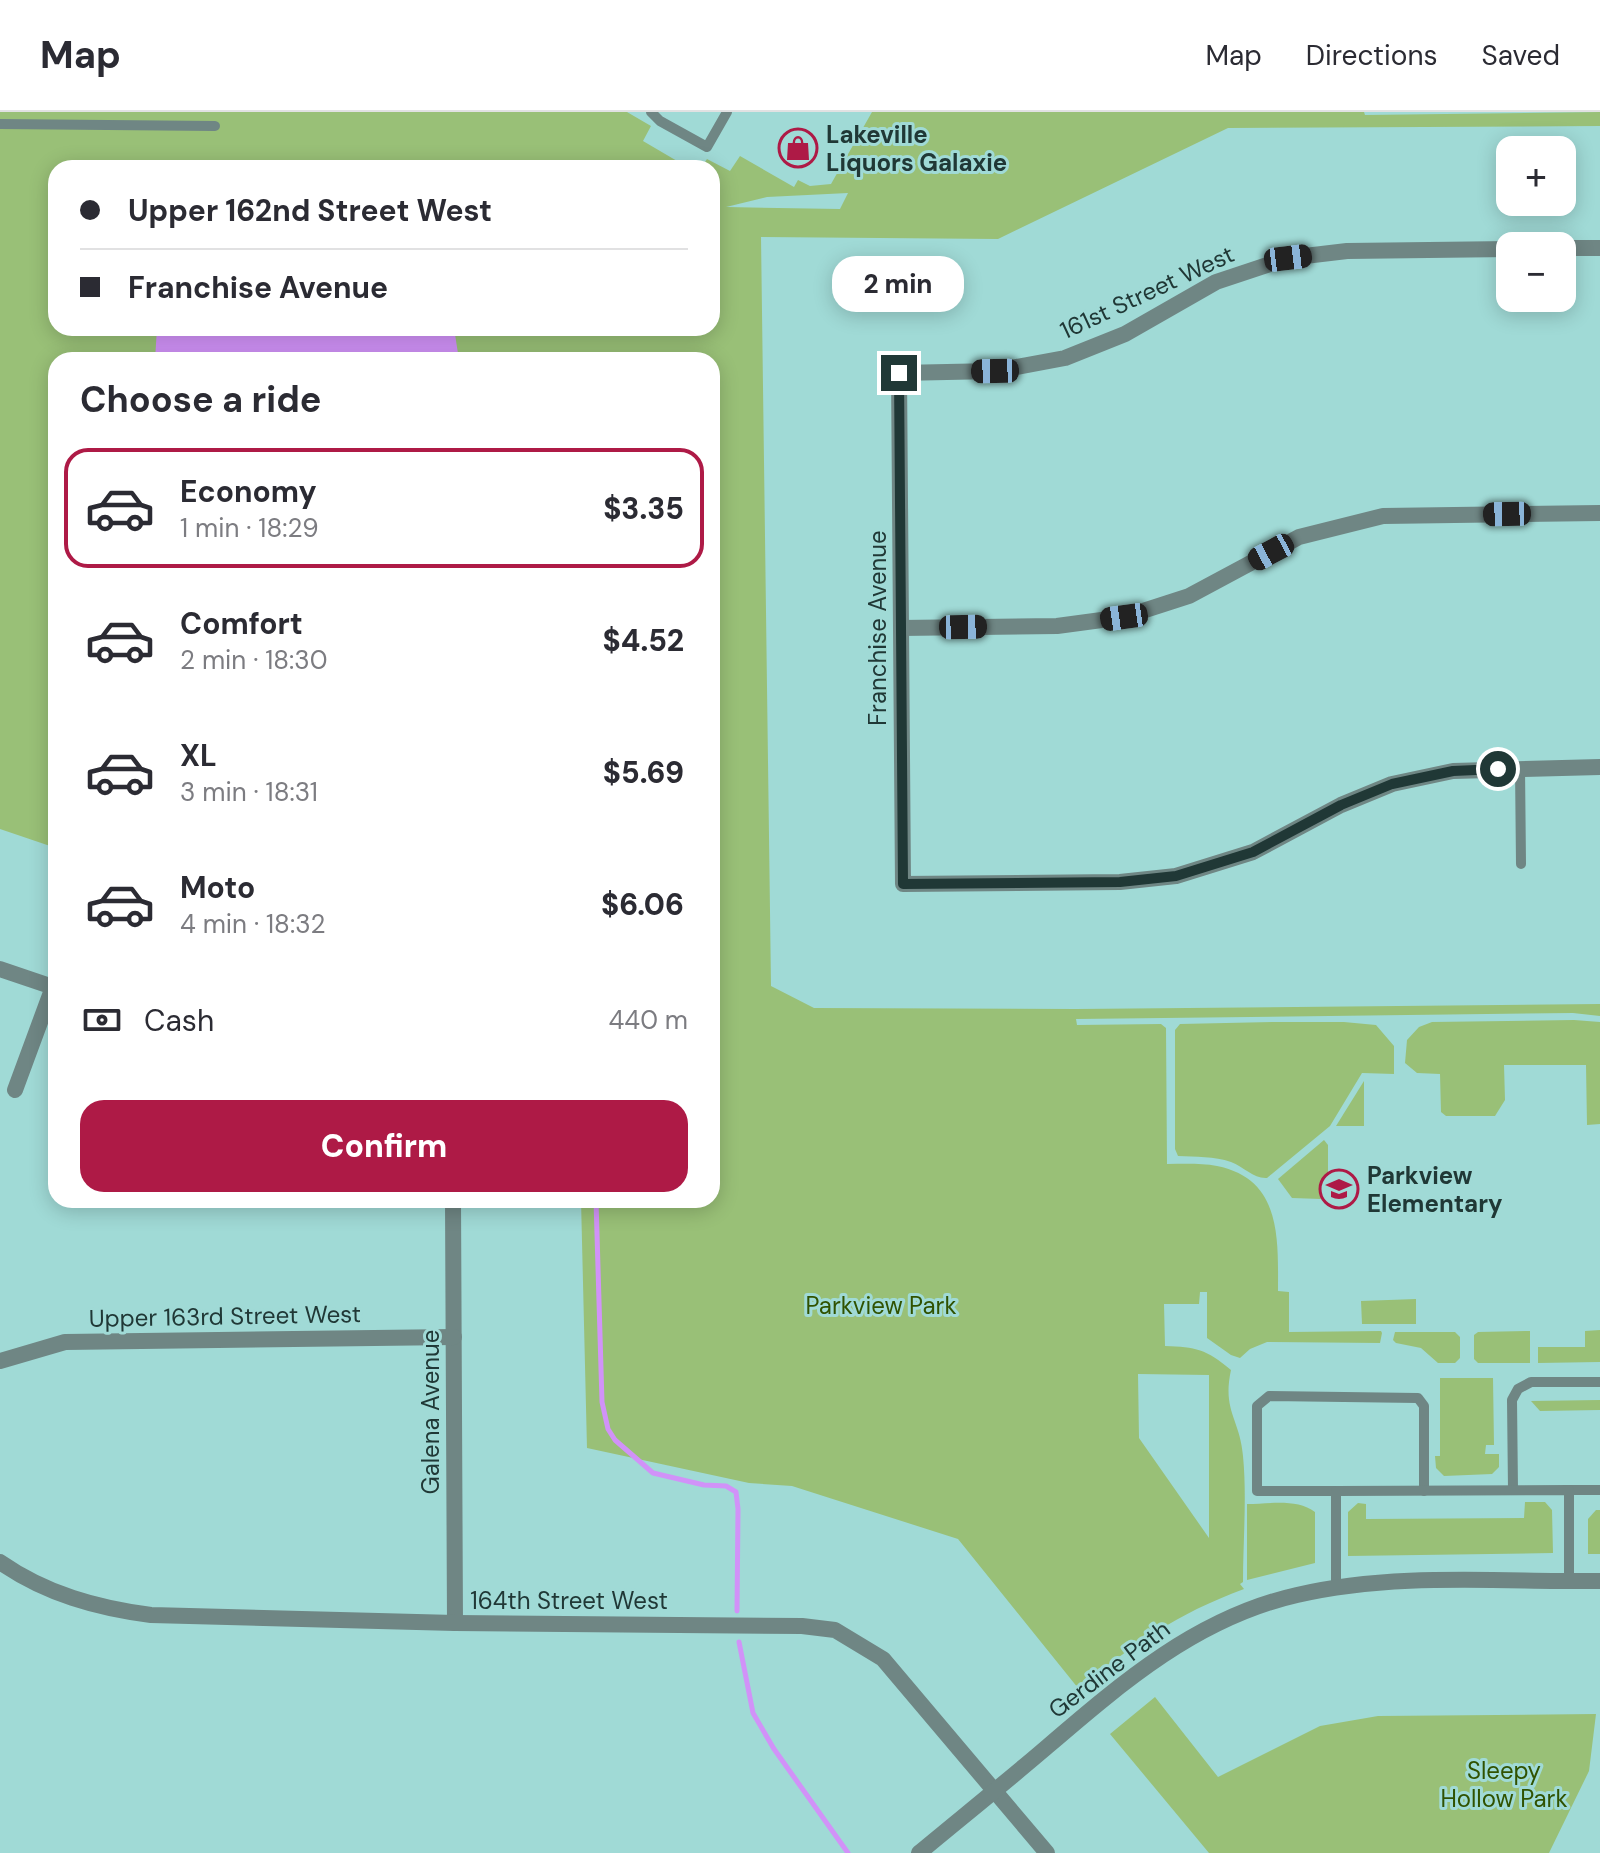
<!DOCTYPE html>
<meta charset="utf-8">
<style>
:root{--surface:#fff;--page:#f2f2f3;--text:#2b2b33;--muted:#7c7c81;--line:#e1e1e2;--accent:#ae1a46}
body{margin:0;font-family:"DM Sans",sans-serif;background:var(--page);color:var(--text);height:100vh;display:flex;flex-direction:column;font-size:30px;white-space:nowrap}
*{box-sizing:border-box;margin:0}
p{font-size:26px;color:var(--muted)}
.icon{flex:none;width:44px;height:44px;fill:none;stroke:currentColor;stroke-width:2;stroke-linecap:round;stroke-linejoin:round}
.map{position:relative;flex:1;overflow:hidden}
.details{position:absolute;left:48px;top:240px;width:672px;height:856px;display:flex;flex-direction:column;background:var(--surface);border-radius:24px;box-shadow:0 4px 20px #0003}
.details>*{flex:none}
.guide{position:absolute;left:48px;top:48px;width:672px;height:176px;border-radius:24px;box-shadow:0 4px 20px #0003;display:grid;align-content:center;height:176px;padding:0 32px;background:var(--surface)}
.buttons{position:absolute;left:1496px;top:24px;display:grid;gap:16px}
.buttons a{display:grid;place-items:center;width:80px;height:80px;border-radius:16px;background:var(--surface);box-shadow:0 4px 20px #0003;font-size:40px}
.end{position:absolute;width:36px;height:36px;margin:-18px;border:10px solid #203836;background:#fff;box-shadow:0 0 0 4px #fff}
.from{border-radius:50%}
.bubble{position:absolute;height:56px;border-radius:24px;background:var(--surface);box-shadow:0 4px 20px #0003;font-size:26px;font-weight:800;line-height:56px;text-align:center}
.car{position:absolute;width:24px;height:48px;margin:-24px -12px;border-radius:10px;box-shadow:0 0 6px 2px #0007;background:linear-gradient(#222 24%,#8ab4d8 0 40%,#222 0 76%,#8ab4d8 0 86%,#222 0)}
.guide b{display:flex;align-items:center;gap:28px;height:76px;font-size:30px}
.guide b+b{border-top:2px solid var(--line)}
.guide i{width:20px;height:20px;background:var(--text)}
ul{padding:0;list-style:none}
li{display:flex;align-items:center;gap:24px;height:120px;margin:0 16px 12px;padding:0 16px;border:4px solid transparent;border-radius:24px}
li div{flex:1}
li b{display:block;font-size:30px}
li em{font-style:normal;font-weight:800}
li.on{border-color:var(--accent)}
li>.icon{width:72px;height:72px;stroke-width:1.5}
h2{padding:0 32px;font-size:36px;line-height:96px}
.pay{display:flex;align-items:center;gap:20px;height:88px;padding:0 32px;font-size:30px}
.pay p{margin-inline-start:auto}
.cta{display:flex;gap:16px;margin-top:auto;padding:16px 32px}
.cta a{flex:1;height:92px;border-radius:24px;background:var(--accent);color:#fff;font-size:32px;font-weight:800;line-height:92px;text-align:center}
header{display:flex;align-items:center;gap:48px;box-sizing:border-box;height:112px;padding:0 40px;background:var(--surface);border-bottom:2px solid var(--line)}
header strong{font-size:38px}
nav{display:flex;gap:44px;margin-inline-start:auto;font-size:28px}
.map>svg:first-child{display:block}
</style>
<header>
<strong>Map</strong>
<nav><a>Map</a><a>Directions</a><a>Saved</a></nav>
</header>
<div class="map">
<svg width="1600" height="1741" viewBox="0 0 1600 1741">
<rect width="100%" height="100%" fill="#a0dad6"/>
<g fill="#99c077" fill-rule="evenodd">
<path d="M0 0H627L651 14 643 29 689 56H56V216H712V56H701L707 47 730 59 740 44 794 75 798 68 810 74 831 72 872 0H1364L1365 3 1600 0V14L1228 16 998 127 761 125 771 874 814 896 1076 897 1600 892V904L1573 901 1076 907 1077 913 1161 912 1166 916 1167 1052C1183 1052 1201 1051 1217 1054 1282 1067 1278 1127 1278 1179L1289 1180V1220L1381 1219 1382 1221 1380 1231 1267 1230 1250 1237 1240 1246 1231 1243 1207 1226V1180H1200L1199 1192H1164L1165 1234C1196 1235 1206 1237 1231 1258 1222 1299 1240 1307 1243 1344 1247 1385 1243 1429 1243 1470L1240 1472 1244 1477C1176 1502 1135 1532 1078 1576L958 1427 792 1374 749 1371 587 1336 581 1088H712V248H56V736L0 717ZM848 81 840 97 726 95 767 85ZM1138 1262 1209 1263V1426L1139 1326Z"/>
<path d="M1574 908 1600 910V1012L1587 1013 1586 953H1504L1505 988 1495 1004H1446L1441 1000 1440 962 1417 961 1405 951 1407 928 1419 915 1432 910Z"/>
<path d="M1275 910H1344L1376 913 1394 934V962L1362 961 1330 1014 1267 1066C1254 1067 1244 1055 1231 1050 1214 1044 1196 1045 1178 1044L1175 1037V918L1180 912Z"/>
<path d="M1364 969V1014H1336Z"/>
<path d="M1324 1028 1328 1033V1080L1321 1087 1292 1086 1278 1067Z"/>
<path d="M1416 1187V1212H1362L1361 1189Z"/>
<path d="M1600 1218V1250L1538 1251V1235H1585V1219Z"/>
<path d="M1530 1219V1251H1478L1474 1247V1223L1478 1220Z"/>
<path d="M1395 1220H1455L1460 1225V1246L1455 1251H1438L1421 1236 1396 1231 1393 1228Z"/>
<path d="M1440 1266H1493L1494 1333H1486L1485 1342H1499V1355L1492 1362 1444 1364 1436 1356 1435 1344H1440Z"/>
<path d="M1600 1288V1298L1540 1299 1531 1289Z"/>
<path d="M1525 1390H1545L1552 1398 1553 1441 1348 1444V1400L1358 1391 1366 1392V1407L1524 1406Z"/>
<path d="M1247 1392C1268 1392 1297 1386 1315 1400V1451L1247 1468Z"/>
<path d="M1596 1398H1600V1442H1588V1407Z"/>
<path d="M1155 1585 1218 1665 1320 1614 1378 1604 1596 1602 1589 1659 1549 1741H1209L1110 1622Z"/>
</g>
<path fill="#d192f8" d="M157 216H454L459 248H155Z"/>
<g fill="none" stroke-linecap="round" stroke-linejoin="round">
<g stroke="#d192f8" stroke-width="5">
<path d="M596 1088 602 1290 608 1317 615 1328 653 1361 704 1373 726 1374 736 1380 738 1397 737 1499"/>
<path d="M739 1530 753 1601 774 1637 848 1741"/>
</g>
<g stroke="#6f8684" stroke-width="10">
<path d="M651 0 660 9 707 35 727 0"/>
<path d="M0 12 215 14"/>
<path d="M1520 656 1521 752"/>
<path d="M1513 1378 1512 1288 1518 1277 1531 1270H1600"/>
<path d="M1569 1378H1600"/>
<path d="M1336 1379H1257V1294L1269 1284 1418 1286 1424 1294V1379"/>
<path d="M1336 1476V1379L1569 1378V1469"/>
</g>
<g stroke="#6f8684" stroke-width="16">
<path d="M1562 136H1600"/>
<path d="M1510 137 1347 139 1288 146 1216 170 1125 222 1065 246 995 259 899 261 903 772 1120 770 1176 764 1253 740 1341 693 1392 672 1453 659 1600 655"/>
<path d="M901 516 1057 514 1124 505 1189 484 1299 425 1383 404 1600 401"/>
<path d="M0 857 56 876"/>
<path d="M15 978 53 875"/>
<path d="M453 1088 455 1511"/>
<path d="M0 1249 65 1230 454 1225"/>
<path d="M0 1450C46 1482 97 1496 151 1503L455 1511 802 1514 835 1518 883 1547 1047 1741"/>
<path d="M919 1741C960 1707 1001 1674 1041 1640 1118 1574 1195 1506 1297 1483 1395 1460 1500 1470 1600 1469"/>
</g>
</g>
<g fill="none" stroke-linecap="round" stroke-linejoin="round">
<path stroke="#203836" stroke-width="10" d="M899 261 903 772 1120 770 1176 764 1253 740 1341 693 1392 672 1453 659 1498 657"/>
</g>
<defs>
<g id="shop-ring" transform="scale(2)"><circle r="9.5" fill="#a0dad6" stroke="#ae1a46" stroke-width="1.5"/><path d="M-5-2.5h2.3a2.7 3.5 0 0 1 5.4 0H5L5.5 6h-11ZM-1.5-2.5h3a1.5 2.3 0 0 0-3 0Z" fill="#ae1a46"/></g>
<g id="school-ring" transform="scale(2)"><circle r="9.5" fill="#a0dad6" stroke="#ae1a46" stroke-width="1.5"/><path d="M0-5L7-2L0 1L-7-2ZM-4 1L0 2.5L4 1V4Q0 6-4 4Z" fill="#ae1a46"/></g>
</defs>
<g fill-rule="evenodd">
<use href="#shop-ring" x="798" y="36"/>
<use href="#school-ring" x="1339" y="1077"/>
</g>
<g text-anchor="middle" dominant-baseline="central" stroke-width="6" stroke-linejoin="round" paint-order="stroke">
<g font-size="24" font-weight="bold" fill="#203836" stroke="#a0dad6" text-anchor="start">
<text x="826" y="22">Lakeville<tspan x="826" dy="28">Liquors Galaxie</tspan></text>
<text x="1367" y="1063">Parkview<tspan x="1367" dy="28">Elementary</tspan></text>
</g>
<g font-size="24" fill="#203836" stroke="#a0dad6">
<text transform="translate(1147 180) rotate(-25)">161st Street West</text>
<text transform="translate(877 516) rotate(-90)">Franchise Avenue</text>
<text transform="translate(225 1204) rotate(-1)">Upper 163rd Street West</text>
<text transform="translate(430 1300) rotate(-90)">Galena Avenue</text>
<text x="569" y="1488">164th Street West</text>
<text transform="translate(1109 1557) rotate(-37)">Gerdine Path</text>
</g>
<g font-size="24" fill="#305200" stroke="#a0dad6">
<text x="881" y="1193">Parkview Park</text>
<text x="1504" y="1658">Sleepy<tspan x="1504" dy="28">Hollow Park</tspan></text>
</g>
</g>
</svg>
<div class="buttons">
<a>+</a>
<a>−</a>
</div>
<i class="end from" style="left:1498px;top:657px"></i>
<i class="end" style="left:899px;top:261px"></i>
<div class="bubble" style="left:832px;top:144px;width:132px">2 min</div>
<i class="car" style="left:1288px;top:146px;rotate:83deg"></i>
<i class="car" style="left:995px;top:259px;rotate:269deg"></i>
<i class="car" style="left:1507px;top:402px;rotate:269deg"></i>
<i class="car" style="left:1271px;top:440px;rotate:242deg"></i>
<i class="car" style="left:1124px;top:505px;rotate:262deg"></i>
<i class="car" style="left:963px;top:515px;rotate:89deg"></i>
<div class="guide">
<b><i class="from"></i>Upper 162nd Street West</b>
<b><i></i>Franchise Avenue</b>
</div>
<section class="details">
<h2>Choose a ride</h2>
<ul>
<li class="on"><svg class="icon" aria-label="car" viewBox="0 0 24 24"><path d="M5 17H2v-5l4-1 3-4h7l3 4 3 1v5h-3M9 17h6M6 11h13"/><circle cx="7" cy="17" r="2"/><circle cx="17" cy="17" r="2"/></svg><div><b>Economy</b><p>1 min · 18:29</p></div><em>$3.35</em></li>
<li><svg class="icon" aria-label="car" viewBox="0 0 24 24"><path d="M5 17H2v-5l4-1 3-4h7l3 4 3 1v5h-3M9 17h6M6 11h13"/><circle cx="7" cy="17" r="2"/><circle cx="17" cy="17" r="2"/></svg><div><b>Comfort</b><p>2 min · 18:30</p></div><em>$4.52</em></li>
<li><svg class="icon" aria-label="car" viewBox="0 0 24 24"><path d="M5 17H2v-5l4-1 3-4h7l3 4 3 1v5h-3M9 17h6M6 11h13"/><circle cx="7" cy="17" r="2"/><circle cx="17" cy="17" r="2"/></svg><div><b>XL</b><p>3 min · 18:31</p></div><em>$5.69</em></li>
<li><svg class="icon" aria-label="car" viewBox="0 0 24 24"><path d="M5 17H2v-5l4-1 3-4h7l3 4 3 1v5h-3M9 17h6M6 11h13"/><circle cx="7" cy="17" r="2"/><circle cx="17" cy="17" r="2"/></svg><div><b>Moto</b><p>4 min · 18:32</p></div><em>$6.06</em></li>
</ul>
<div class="pay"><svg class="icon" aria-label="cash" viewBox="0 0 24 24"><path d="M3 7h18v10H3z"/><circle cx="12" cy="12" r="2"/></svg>Cash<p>440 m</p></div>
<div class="cta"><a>Confirm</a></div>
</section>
</div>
